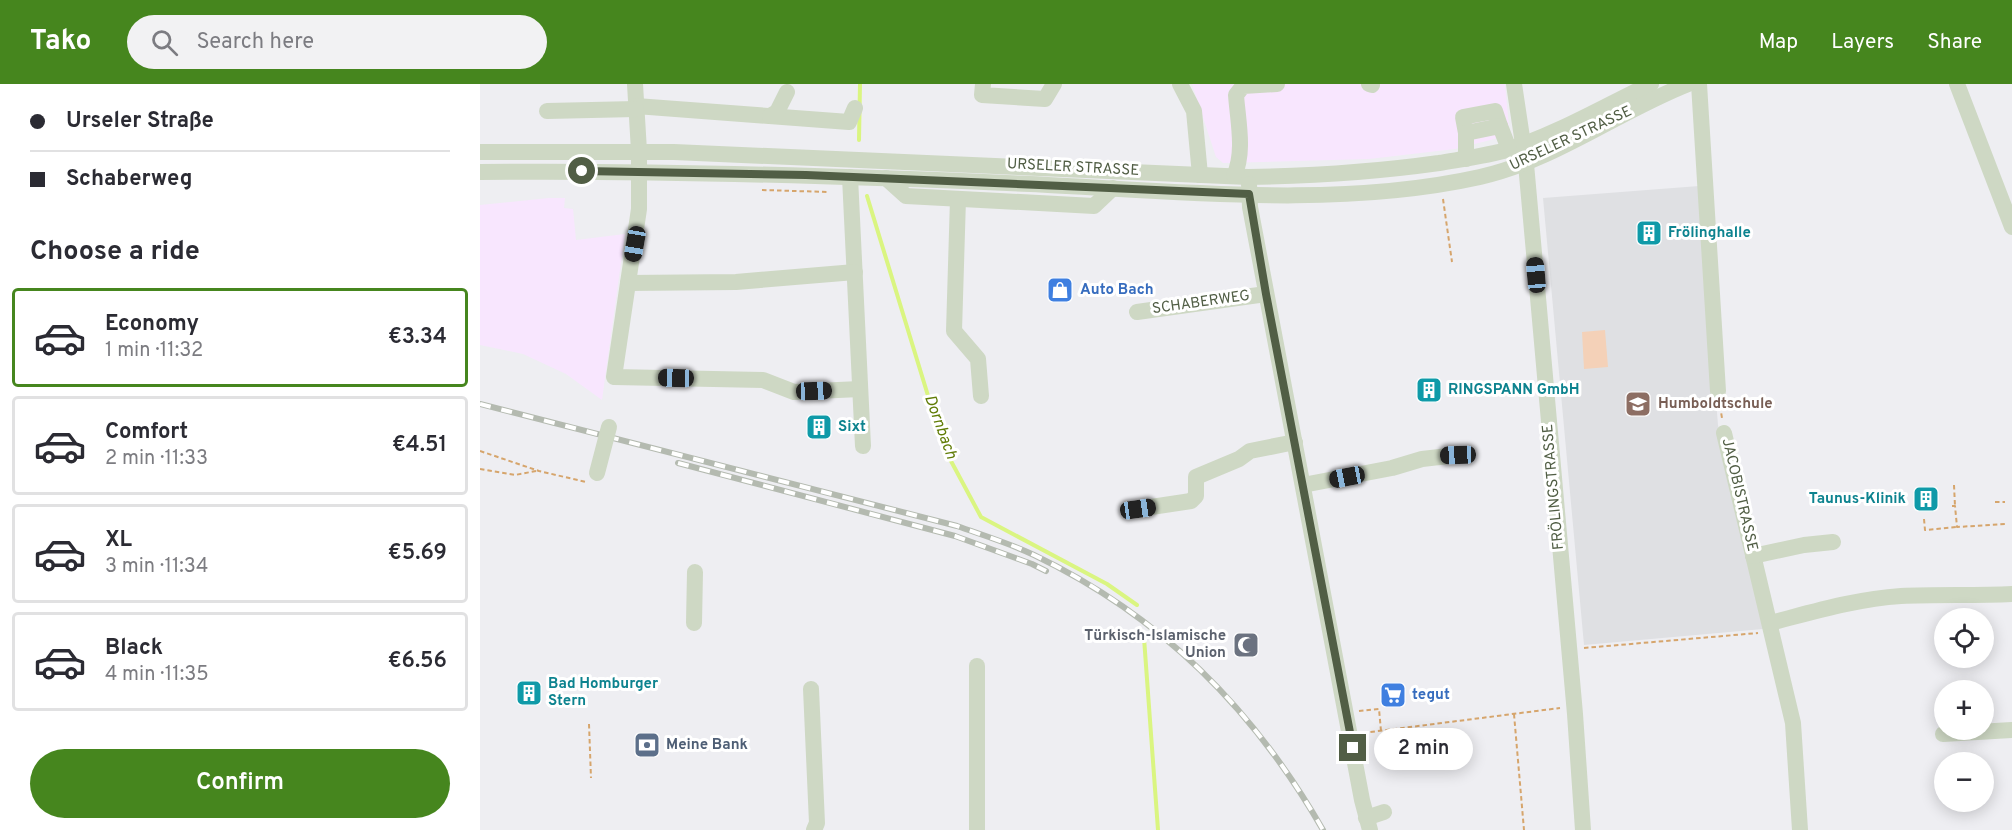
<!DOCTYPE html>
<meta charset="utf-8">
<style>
:root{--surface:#fff;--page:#f2f2f3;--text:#2b2b33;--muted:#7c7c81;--line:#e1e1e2;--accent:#46861e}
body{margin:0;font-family:Overpass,sans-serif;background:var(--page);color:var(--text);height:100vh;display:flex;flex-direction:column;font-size:22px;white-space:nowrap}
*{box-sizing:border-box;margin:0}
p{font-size:20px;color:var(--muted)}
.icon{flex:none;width:33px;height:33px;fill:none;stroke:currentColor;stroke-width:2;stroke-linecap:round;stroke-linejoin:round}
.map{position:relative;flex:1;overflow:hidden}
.panel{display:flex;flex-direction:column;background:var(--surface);width:480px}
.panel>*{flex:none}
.top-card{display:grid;align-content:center;height:132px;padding:0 30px;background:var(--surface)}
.buttons{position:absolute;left:1454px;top:524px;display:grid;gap:12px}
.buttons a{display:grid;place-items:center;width:60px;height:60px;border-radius:50%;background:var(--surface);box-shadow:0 3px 15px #0003;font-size:30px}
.end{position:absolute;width:27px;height:27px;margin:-14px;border:8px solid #515e45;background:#fff;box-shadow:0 0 0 3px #fff}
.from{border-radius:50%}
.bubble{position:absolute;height:42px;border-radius:21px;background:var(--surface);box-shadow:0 3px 15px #0003;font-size:20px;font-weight:600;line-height:42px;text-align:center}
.car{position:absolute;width:18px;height:36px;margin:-18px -9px;border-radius:8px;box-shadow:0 0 4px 2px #0007;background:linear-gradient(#222 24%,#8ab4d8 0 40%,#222 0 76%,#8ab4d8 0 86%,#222 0)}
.top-card b{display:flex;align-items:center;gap:21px;height:57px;font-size:22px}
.top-card b+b{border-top:2px solid var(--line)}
.top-card i{width:15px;height:15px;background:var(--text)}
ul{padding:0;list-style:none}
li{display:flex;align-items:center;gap:18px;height:99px;margin:0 12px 9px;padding:0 18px;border:3px solid var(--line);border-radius:6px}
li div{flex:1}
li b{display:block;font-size:22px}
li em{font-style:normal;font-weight:600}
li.on{border-color:var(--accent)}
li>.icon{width:54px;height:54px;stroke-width:1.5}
h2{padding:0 30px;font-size:27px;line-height:72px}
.action{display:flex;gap:12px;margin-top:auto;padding:12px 30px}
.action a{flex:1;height:69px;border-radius:36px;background:var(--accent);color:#fff;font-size:24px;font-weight:600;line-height:69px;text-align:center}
header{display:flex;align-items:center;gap:36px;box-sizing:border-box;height:84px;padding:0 30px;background:var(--accent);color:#fff}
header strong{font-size:28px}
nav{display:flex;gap:33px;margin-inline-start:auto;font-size:21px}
.search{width:420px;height:54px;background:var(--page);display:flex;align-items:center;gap:15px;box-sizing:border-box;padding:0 21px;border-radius:33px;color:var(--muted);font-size:22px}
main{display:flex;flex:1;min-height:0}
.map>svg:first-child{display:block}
</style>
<header>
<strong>Tako</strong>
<div class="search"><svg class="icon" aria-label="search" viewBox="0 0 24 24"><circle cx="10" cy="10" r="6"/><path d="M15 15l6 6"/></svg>Search here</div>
<nav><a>Map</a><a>Layers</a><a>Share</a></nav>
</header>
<main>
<section class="panel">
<div class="top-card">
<b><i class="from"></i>Urseler Straße</b>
<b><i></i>Schaberweg</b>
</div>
<h2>Choose a ride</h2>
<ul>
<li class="on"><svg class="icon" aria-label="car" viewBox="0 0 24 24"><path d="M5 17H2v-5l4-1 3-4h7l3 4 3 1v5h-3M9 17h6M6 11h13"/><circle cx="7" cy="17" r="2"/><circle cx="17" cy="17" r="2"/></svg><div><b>Economy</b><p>1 min · 11:32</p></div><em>€3.34</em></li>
<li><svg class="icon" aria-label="car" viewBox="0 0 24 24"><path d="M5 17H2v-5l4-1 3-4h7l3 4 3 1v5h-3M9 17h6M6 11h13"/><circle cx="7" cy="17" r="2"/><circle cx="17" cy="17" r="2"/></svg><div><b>Comfort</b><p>2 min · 11:33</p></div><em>€4.51</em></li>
<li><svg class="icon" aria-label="car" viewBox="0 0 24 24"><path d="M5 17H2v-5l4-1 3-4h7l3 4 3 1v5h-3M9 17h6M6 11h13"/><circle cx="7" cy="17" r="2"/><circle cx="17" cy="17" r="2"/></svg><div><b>XL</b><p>3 min · 11:34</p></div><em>€5.69</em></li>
<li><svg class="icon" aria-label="car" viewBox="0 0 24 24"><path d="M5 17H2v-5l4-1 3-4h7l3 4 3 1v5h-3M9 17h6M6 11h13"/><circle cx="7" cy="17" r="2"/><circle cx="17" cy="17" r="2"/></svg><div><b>Black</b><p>4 min · 11:35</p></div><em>€6.56</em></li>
</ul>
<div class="action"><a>Confirm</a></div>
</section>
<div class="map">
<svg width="1532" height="746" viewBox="0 0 1532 746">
<rect width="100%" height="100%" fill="#eeeef2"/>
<g fill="#f8e6fe">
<path d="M712 0H1025L1029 42 1028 47 1022 53 975 65 889 75 743 79 736 73Z"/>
<path d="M69 114H85L84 124 93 125 96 156 145 150 122 316 86 290 43 270 0 261V121Z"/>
</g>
<path fill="#dfe0e3" d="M1219 102 1238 341 1283 545 1104 561 1063 114Z"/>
<path fill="#f4d1b8" d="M1125 246 1128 283 1104 285 1102 248Z"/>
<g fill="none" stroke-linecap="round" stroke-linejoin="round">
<g stroke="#daf581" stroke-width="4">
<path d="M379 56 380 0"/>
<path d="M387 112 464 364 501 433 627 500 657 521"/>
<path d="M664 554 678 746"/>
</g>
<g stroke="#d6a56c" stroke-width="2" stroke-dasharray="4.5 3" stroke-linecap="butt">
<path d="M282 106 348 108"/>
<path d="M963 115 972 178"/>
<path d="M1240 322 1242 334"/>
<path d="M0 367 59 387 106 398"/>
<path d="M0 385 35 391 56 387"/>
<path d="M1474 401 1475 422"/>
<path d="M1515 418H1525"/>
<path d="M1472 422H1475L1477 443 1525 440"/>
<path d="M1444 435 1445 446 1477 443"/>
<path d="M1104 564 1278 549"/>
<path d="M879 627 899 625 901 647"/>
<path d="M1034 630 1044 746"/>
<path d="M109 640 111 694"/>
<path d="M883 649 1080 624"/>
</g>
<g stroke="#ced8c4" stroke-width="16">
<path d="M155 0 159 67V125L134 293 283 296 314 308 380 305"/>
<path d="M503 0 502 11 565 15 574 0"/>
<path d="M700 0 714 27 720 91"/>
<path d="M889 0 892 1"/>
<path d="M1034 0 1046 80 1056 191 1095 630 1103 746"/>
<path d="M1219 0 1238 307"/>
<path d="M1477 0 1532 143"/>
<path d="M156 22 369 38 375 24"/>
<path d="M67 27 156 25"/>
<path d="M290 32 297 28 307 8"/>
<path d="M986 49 983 33 1015 27 1020 42"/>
<path d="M0 68H194L768 93C832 92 895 88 959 79 982 75 1007 72 1030 65 1079 49 1125 22 1171 0"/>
<path d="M986 75V49L1020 42 1029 65"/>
<path d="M0 88C183 86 367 92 550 100 696 107 856 125 1000 93 1075 76 1137 28 1208 0"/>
<path d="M754 92C765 68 758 38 756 11L763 2 797 0"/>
<path d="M370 93 383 362"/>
<path d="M406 94 426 112 614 122 633 104"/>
<path d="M769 100 770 123 781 181 882 716 890 746"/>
<path d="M478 115 474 247 498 275 501 312"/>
<path d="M148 199 256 198 375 188"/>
<path d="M657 228 786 210"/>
<path d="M1244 349 1313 639 1320 746"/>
<path d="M823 401 912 384 942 375 977 371"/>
<path d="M658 425 711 417 716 412V393L759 375 770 367 815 358"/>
<path d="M1273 472 1324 461 1353 458"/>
<path d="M214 539 215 488"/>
<path d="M1290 539C1333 528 1376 515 1421 512 1458 510 1495 512 1532 510"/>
<path d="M497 582V746"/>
<path d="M331 605 337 739 334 746"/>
<path d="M1463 650 1532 646"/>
<path d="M886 734 904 728"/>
</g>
<g stroke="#b4bab0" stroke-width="6">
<g id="rail">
<path d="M0 320 477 442C502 451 529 459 554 471 681 532 773 624 843 746"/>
<path d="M198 379 475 452 552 480 566 487"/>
</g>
</g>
<use href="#rail" stroke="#fff" stroke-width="4" stroke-dasharray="11" stroke-linecap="butt"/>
<path stroke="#ced8c4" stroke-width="16" d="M117 389 129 343"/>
</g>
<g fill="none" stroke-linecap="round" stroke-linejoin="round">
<path stroke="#515e45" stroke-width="8" d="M102 87 326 91 769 110 786 210 873 664"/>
</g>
<defs>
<g id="building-square" transform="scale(1.35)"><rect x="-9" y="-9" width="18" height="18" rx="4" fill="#0f9aa8" stroke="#fff"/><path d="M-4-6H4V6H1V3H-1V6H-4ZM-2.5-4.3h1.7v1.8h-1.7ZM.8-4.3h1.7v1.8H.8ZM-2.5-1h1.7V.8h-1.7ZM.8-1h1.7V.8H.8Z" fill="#fff"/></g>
<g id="shop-square" transform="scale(1.35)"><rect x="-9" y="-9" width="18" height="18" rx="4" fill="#3f7fe0" stroke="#fff"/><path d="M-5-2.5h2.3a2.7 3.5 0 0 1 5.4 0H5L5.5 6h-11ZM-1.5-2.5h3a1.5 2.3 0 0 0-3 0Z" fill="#fff"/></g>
<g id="school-square" transform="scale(1.35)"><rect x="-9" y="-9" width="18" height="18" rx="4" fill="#8d6e63" stroke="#fff"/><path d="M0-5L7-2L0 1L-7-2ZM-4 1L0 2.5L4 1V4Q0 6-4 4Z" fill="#fff"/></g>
<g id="mosque-square" transform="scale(1.35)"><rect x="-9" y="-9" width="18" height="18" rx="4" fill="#6b7280" stroke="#fff"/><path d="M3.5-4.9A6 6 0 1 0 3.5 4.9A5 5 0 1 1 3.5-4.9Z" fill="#fff"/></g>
<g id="supermarket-square" transform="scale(1.35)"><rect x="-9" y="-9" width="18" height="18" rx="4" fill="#3f7fe0" stroke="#fff"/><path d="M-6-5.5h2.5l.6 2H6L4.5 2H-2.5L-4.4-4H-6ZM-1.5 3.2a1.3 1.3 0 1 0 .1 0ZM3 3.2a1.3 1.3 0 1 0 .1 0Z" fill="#fff"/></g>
<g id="bank-square" transform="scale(1.35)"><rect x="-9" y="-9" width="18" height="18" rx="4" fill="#5c6f8a" stroke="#fff"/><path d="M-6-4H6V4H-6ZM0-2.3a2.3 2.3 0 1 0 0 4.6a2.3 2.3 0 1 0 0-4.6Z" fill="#fff"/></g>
</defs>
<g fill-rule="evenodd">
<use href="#building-square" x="1169" y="149"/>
<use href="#shop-square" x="580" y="206"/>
<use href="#building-square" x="949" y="306"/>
<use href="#school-square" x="1158" y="320"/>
<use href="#building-square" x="339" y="343"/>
<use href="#building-square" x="1446" y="415"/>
<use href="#mosque-square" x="766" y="561"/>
<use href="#building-square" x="49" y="609"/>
<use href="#supermarket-square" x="913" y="611"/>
<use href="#bank-square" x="167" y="661"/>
</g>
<g text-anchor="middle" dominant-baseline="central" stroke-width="6" stroke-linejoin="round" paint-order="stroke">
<g font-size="15" fill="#515e45" stroke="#fff">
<text transform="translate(1091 55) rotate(-25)">URSELER STRASSE</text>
<text transform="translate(593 84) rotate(3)">URSELER STRASSE</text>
<text transform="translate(721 219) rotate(-8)">SCHABERWEG</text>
<text transform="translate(1074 403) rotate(-95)">FRÖLINGSTRASSE</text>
<text transform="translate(1259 411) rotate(77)">JACOBISTRASSE</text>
</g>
<g font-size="15" font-weight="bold" fill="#0d838f" stroke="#fff" text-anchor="start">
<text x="1188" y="149">Frölinghalle</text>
<text x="968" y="306">RINGSPANN GmbH</text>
<text x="358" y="343">Sixt</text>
<text x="1426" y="415" text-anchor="end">Taunus-Klinik</text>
<text x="68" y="600">Bad Homburger<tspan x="68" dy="17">Stern</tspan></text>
</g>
<g font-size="15" font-weight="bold" fill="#366cbe" stroke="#fff" text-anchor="start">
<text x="600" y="206">Auto Bach</text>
<text x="932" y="611">tegut</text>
</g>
<g font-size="15" font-weight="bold" fill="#785e54" stroke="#fff" text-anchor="start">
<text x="1178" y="320">Humboldtschule</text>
</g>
<g font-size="15" font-weight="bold" fill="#5b616d" stroke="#fff" text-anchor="end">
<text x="746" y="552">Türkisch-Islamische<tspan x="746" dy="17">Union</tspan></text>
</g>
<g font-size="15" font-weight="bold" fill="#4e5e75" stroke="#fff" text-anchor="start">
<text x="186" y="661">Meine Bank</text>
</g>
<g font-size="16" font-style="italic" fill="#607c06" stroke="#fff">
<text transform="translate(460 343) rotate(70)">Dornbach</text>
</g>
</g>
</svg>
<div class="buttons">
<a><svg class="icon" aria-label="locate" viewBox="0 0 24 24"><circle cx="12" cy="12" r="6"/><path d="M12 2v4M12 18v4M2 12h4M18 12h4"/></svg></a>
<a>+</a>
<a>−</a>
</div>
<i class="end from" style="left:102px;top:87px"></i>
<i class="end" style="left:873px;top:664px"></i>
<div class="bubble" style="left:894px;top:644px;width:99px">2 min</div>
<i class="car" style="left:155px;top:160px;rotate:190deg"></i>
<i class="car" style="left:1056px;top:191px;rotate:355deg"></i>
<i class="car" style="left:196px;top:294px;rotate:271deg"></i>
<i class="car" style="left:334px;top:307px;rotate:88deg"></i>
<i class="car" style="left:978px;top:371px;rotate:268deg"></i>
<i class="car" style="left:867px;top:393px;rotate:259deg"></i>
<i class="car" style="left:658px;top:425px;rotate:82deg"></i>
</div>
</main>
